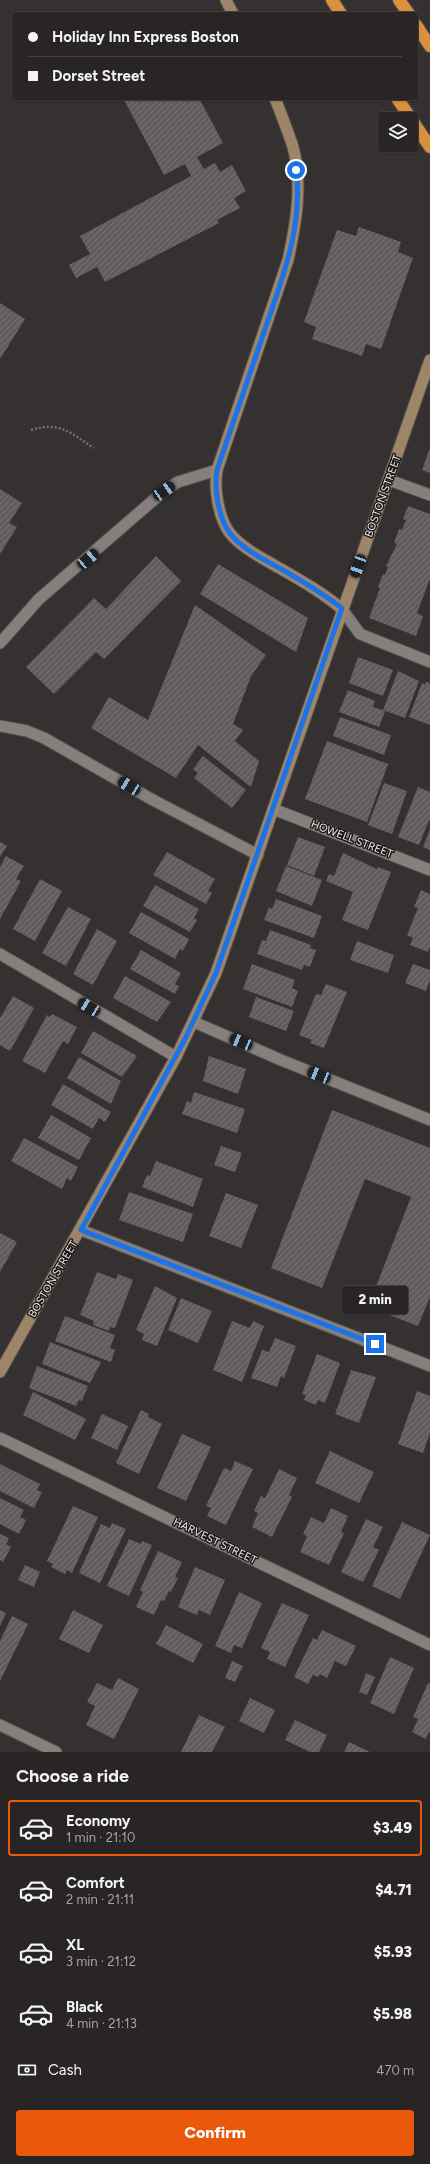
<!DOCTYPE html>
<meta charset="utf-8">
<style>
:root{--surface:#282524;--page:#343131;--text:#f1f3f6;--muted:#a5a5a6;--line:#444241;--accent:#ea580c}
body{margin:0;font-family:Figtree,sans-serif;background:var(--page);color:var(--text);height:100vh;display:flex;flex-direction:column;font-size:15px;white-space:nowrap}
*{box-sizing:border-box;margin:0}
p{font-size:13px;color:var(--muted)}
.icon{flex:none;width:22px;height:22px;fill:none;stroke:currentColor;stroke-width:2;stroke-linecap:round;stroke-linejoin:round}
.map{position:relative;height:1752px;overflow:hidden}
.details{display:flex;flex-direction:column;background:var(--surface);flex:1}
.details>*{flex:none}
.banner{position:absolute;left:12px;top:12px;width:406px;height:88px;border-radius:4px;box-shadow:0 1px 3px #0004,0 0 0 1px var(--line);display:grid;align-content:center;height:88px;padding:0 16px;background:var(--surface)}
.fabs{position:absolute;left:378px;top:112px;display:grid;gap:8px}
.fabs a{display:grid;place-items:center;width:40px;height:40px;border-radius:4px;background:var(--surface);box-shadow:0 1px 3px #0004,0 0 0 1px var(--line);font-size:20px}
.end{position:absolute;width:18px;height:18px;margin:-9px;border:5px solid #1a73e8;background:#fff;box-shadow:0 0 0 2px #fff}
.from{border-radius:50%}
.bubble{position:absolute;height:28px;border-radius:4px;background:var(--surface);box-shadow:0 1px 3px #0004,0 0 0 1px var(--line);font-size:13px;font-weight:800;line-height:28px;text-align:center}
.car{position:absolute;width:12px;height:24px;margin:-12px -6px;border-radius:5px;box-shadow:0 0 3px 1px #0007;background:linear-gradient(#222 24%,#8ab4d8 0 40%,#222 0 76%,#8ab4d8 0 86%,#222 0)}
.banner b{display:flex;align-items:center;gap:14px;height:38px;font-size:15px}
.banner b+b{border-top:1px solid var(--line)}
.banner i{width:10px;height:10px;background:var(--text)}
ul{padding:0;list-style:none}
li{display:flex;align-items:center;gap:12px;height:56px;margin:0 8px 6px;padding:0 8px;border:2px solid transparent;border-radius:4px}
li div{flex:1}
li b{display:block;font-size:15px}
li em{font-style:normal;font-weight:800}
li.on{border-color:var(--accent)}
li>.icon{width:36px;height:36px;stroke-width:1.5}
h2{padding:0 16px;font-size:18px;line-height:48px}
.pay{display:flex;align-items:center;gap:10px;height:44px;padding:0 16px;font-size:15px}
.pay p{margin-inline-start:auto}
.cta{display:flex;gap:8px;margin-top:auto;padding:8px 16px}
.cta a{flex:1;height:46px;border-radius:4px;background:var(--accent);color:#fff;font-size:16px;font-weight:800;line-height:46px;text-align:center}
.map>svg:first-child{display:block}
</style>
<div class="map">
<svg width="430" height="1752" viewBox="0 0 430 1752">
<defs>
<pattern id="building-hatch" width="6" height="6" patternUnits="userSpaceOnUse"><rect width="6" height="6" fill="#625d5d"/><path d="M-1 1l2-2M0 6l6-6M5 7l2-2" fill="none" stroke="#797474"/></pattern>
</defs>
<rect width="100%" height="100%" fill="#353130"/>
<g fill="url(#building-hatch)">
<path d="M123 98H199L223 143 197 157 204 169 215 163 220 172 232 165 246 191 234 198 240 208 217 220 219 223 105 282 97 267 76 278 69 265 90 254 80 236 191 176 185 164 164 175Z"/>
<path d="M359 227 401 242 398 252 413 258 381 349 366 344 362 356 312 339 316 327 304 322 337 230 356 236Z"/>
<path d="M0 303 25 319 0 359Z"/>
<path d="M430 448V473L422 470Z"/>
<path d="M0 489 22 503 9 523 17 527 0 554Z"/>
<path d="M408 506 430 514V579L417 613 423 616 416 636 369 618 380 588 378 587 383 574 385 575 388 567 386 566 397 544 394 543 399 529 402 530 406 520 403 519Z"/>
<path d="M156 556 181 581 104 659 96 652 54 694 26 667 94 598 106 609Z"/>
<path d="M218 564 308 618 296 652 200 594Z"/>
<path d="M195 605 266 655 251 676 233 724 243 730 235 741 259 761 251 787 198 745 176 778 91 728 109 697 148 720Z"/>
<path d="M358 657 393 670 383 696 349 683Z"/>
<path d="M398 671 419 681 405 718 383 710Z"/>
<path d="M426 682 430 683V725L409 717 422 683 425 685Z"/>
<path d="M348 690 375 701 373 707 385 711 379 727 339 712Z"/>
<path d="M340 717 391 735 384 755 333 736Z"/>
<path d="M327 741 388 764 367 822 305 799Z"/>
<path d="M203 756 246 790 232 808 194 778 198 773 193 769Z"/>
<path d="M384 783 407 791 392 834 368 825Z"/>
<path d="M418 787 430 792V818L419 845 398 837Z"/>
<path d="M430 829V850L423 847Z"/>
<path d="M298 837 325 847 314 876 287 865Z"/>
<path d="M0 842 7 846 0 857Z"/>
<path d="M167 852 215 879 208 891 212 893 206 904 153 875Z"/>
<path d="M343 853 377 869 378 867 391 872 368 930 342 920 353 892 326 881 329 874 334 876Z"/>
<path d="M6 856 24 866 16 879 21 881 0 919V867Z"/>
<path d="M286 866 322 880 312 906 276 891Z"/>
<path d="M40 879 62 891 35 941 13 929Z"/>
<path d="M155 885 199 909 194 918 197 920 190 932 143 906Z"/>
<path d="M421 890 430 894V946L428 952 410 945 413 938 407 935 418 908 414 907Z"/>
<path d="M276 899 322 916 314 938 264 920 269 907 272 909Z"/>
<path d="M68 907 91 919 66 966 42 953Z"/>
<path d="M141 912 189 939 183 951 180 949 175 959 129 933Z"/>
<path d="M97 929 117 941 93 985 73 974Z"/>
<path d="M270 930 311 945 310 948 316 950 310 967 304 965 302 970 257 954 262 940 266 941Z"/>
<path d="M357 941 394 955 388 973 350 960Z"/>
<path d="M141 950 181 973 175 984 179 986 175 994 130 969Z"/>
<path d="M252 964 295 980 292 988 298 991 292 1007 243 989Z"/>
<path d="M413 964 430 970V980L426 991 405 983Z"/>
<path d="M125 976 171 1002 157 1022 113 998Z"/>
<path d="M326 984 347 992 324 1048 310 1043 312 1040 299 1035 316 994 321 995Z"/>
<path d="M13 996 34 1008 10 1051 0 1045V1018Z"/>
<path d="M256 997 294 1011 286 1031 249 1017Z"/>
<path d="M52 1014 77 1027 68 1044 63 1041 45 1073 22 1061 47 1015 50 1017Z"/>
<path d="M93 1031 137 1056 122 1077 81 1053Z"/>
<path d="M209 1056 246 1069 238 1094 203 1081Z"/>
<path d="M79 1057 121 1081 111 1104 67 1078Z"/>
<path d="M63 1084 111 1112 105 1122 99 1118 93 1129 51 1105Z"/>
<path d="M194 1092 245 1109 237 1133 182 1114 187 1101 191 1103Z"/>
<path d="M332 1110 430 1148V1297L418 1326 368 1307 411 1197 365 1179 322 1288 271 1268Z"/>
<path d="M51 1115 91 1138 79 1160 38 1138Z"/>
<path d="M24 1138 78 1167 71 1181 67 1178 62 1189 11 1161Z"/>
<path d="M221 1146 242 1153 235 1172 214 1165Z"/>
<path d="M156 1161 203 1179 193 1207 142 1187 147 1175 150 1176Z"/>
<path d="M129 1192 193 1214 183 1242 119 1220Z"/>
<path d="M226 1193 258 1205 241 1248 209 1236Z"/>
<path d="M0 1233 17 1242 0 1272Z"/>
<path d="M97 1272 116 1279 118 1274 133 1280 115 1328 110 1327 109 1331 93 1325 94 1321 80 1315Z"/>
<path d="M155 1286 177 1298 157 1346 142 1340 144 1334 136 1330Z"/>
<path d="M181 1298 212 1311 198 1343 168 1330Z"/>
<path d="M65 1316 115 1335 110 1348 115 1350 111 1362 55 1341Z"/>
<path d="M232 1321 250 1328 253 1321 264 1326 242 1382 213 1370Z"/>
<path d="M275 1338 296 1346 284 1378 281 1376 277 1387 251 1378 262 1350 269 1352Z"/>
<path d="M50 1342 101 1362 90 1383 42 1364Z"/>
<path d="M317 1354 340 1363 325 1403 318 1400 316 1405 304 1400 306 1395 302 1394Z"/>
<path d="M37 1366 88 1386 82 1401 79 1400 76 1406 29 1388Z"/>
<path d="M351 1370 376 1377 359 1423 335 1414Z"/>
<path d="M417 1391 430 1396V1433L423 1453 398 1444Z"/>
<path d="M33 1392 86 1419 75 1440 23 1415Z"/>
<path d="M141 1410 149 1414 148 1417 162 1424 139 1474 116 1463Z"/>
<path d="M102 1414 128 1426 117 1450 91 1438Z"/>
<path d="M182 1434 211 1447 186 1501 157 1488Z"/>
<path d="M330 1451 374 1472 359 1503 315 1483Z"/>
<path d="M235 1461 253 1469 226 1525 207 1516 211 1508 206 1506 224 1468 231 1471Z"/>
<path d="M0 1464 40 1484 37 1490 42 1492 34 1508 0 1491Z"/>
<path d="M279 1469 297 1478 289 1495 292 1497 272 1537 252 1527 258 1513 254 1511 261 1496 265 1498Z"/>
<path d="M0 1498 24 1510 20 1517 26 1520 19 1534 0 1524Z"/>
<path d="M73 1506 98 1517 72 1573 67 1570 65 1574 51 1567 53 1564 47 1561Z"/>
<path d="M331 1508 348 1516 341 1532 344 1533 329 1565 300 1552 307 1536 303 1534 311 1517 324 1523Z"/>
<path d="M366 1519 383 1527 373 1547 379 1550 363 1582 341 1572Z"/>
<path d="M402 1522 430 1535 400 1599 372 1586Z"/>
<path d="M112 1523 126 1529 100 1583 79 1573 101 1524 110 1528Z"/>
<path d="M0 1534 9 1538 6 1544 11 1547 3 1562 0 1560Z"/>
<path d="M129 1539 141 1544 142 1541 152 1545 129 1596 107 1586Z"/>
<path d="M158 1551 182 1562 175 1577 178 1578 171 1592 169 1591 164 1601 161 1600 154 1615 136 1607 143 1592 140 1590Z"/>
<path d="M25 1565 40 1572 34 1587 18 1580Z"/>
<path d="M195 1567 225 1580 210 1615 199 1610 197 1615 178 1607Z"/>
<path d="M239 1592 262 1603 242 1648 234 1645 231 1653 215 1646Z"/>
<path d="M282 1603 309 1615 285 1667 267 1659 270 1652 261 1648Z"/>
<path d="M0 1610 6 1613 0 1626Z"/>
<path d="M73 1610 103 1625 89 1653 59 1639Z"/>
<path d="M12 1616 28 1624 0 1681V1641Z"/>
<path d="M166 1625 203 1644 193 1663 156 1644Z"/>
<path d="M322 1630 356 1646 346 1666 335 1661 327 1678 320 1674 318 1677 313 1675 308 1684 294 1677 313 1638 317 1640Z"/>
<path d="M390 1657 414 1668 394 1714 370 1703Z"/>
<path d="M232 1661 243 1666 235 1682 225 1678Z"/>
<path d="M366 1673 375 1677 367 1695 359 1692Z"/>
<path d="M118 1678 139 1689 114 1739 86 1725 95 1706 87 1702 97 1683 112 1690Z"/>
<path d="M428 1683 430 1684V1730L426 1739 412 1732 418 1719 413 1717Z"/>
<path d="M250 1698 275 1710 264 1733 239 1721Z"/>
<path d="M199 1715 225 1727 212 1752H181Z"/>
<path d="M295 1720 327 1735 319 1752H310L285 1740Z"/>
<path d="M349 1742 370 1752H344Z"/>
</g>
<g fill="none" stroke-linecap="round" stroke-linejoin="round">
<g stroke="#54504f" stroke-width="13">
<g id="minor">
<path d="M389 480 430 495"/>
<path d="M342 609 360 634 430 662"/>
<path d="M0 643 39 599 164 491 178 482 217 470"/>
<path d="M0 726 27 731 44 738 153 800 258 855"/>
<path d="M273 809 430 870"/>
<path d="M0 954 176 1057"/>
<path d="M194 1022 281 1060 430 1120"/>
<path d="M81 1230 430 1366"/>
<path d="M0 1438 430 1645"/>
<path d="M0 1725 56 1752"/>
</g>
</g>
<g stroke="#54504f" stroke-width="13">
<g id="secondary">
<path d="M226 0 233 14"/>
<path d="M275 98C281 114 288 131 293 147 303 183 296 224 288 260L217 470C214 488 218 516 229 532 241 548 264 559 281 569 302 581 323 593 342 609"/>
<path d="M0 1372 176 1057 216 973 430 360"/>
</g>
</g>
<g stroke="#54504f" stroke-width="14">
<g id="motorway">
<path d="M332 0 341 14"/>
<path d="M399 0 409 14"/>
<path d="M416 25 430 46"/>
<path d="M397 98 430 147"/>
</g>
</g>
<path stroke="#757170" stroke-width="2.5" stroke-dasharray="2 2" stroke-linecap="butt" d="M31 430C61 421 70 433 94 448"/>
<use href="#minor" stroke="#85807e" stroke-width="11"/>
<use href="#secondary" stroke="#9e856a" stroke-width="11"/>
<use href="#motorway" stroke="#da903c" stroke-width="12"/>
</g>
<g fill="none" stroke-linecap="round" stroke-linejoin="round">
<path stroke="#1a73e8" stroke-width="5" d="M296 170C304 228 280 284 262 338 247 382 232 426 217 470 214 488 218 516 229 532 241 549 265 560 283 570 304 582 323 594 342 608L216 973 185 1039 81 1230 375 1344"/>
</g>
<g text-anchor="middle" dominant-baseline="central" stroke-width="3" stroke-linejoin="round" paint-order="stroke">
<g font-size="11" fill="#efeceb" stroke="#1b1919">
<text transform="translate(383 496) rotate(-70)">BOSTON STREET</text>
<text transform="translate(352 839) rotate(21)">HOWELL STREET</text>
<text transform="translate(53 1279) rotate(-60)">BOSTON STREET</text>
<text transform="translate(215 1541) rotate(26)">HARVEST STREET</text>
</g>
</g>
</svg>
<div class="fabs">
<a><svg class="icon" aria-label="layers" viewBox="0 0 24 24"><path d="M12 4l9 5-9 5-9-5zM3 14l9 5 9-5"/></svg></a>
</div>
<i class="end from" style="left:296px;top:170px"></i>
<i class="end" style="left:375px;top:1344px"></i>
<div class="bubble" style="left:342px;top:1286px;width:66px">2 min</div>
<i class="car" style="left:164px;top:491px;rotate:56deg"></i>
<i class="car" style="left:88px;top:559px;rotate:50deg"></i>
<i class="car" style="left:358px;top:566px;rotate:200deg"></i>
<i class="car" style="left:129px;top:786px;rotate:301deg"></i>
<i class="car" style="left:89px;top:1007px;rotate:301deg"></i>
<i class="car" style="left:241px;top:1042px;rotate:293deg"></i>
<i class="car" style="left:319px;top:1075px;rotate:292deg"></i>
<div class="banner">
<b><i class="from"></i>Holiday Inn Express Boston</b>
<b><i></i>Dorset Street</b>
</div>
</div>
<section class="details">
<h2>Choose a ride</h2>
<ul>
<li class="on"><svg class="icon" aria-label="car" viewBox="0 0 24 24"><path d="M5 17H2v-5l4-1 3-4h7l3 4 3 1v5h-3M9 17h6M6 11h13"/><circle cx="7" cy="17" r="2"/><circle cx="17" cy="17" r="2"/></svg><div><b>Economy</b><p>1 min · 21:10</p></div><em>$3.49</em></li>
<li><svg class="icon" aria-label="car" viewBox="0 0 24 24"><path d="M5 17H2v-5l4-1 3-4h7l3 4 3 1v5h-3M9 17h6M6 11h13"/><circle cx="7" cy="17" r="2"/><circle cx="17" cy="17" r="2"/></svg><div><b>Comfort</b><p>2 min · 21:11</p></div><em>$4.71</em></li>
<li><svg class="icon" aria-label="car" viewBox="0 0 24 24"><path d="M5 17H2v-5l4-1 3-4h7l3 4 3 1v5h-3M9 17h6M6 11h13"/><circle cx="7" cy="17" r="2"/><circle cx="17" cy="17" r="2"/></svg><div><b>XL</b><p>3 min · 21:12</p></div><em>$5.93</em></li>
<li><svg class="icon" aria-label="car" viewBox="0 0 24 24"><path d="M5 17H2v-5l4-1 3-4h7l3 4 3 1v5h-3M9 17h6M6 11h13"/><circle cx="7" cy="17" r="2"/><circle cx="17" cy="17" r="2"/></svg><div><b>Black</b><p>4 min · 21:13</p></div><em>$5.98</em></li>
</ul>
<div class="pay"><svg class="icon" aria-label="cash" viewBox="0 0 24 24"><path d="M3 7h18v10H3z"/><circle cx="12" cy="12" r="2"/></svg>Cash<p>470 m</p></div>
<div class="cta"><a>Confirm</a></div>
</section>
